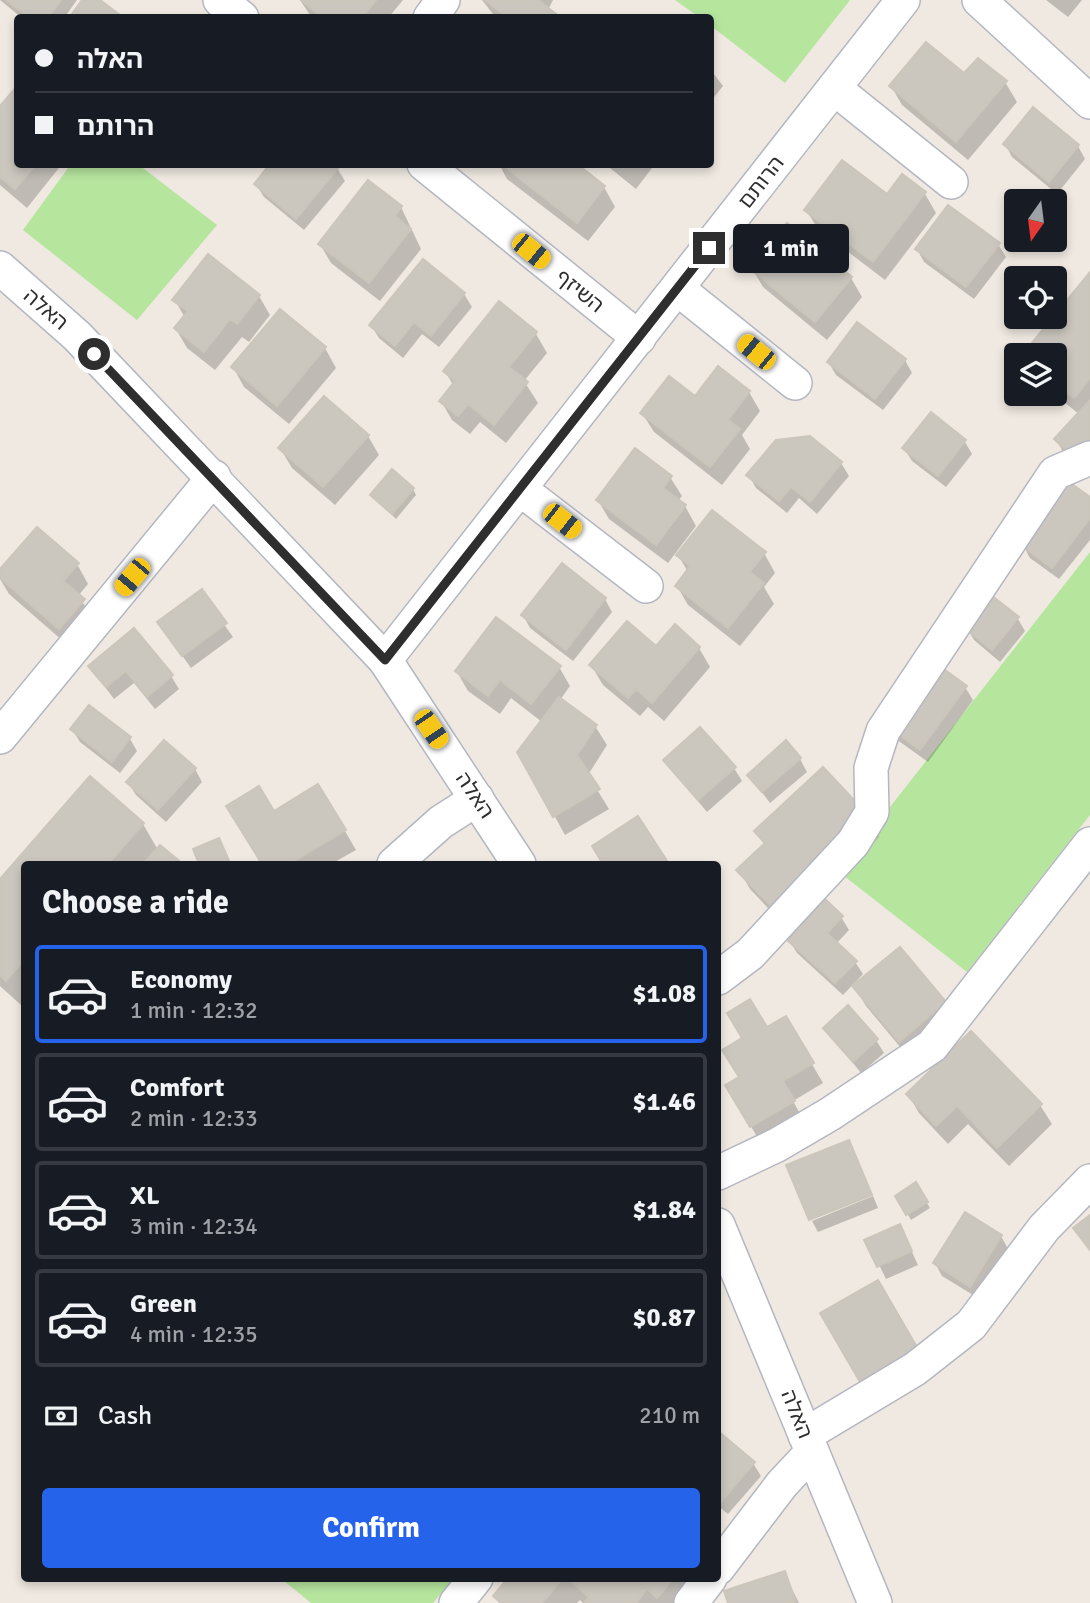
<!DOCTYPE html>
<meta charset="utf-8">
<style>
:root{--surface:#171b24;--page:#242831;--text:#f1f3f6;--muted:#9ea1a6;--line:#363941;--accent:#2563eb}
body{margin:0;font-family:Signika,"Noto Sans Hebrew",sans-serif;background:var(--page);color:var(--text);height:100vh;display:flex;flex-direction:column;font-size:26px;white-space:nowrap}
*{box-sizing:border-box;margin:0}
p{font-size:23px;color:var(--muted)}
.icon{flex:none;width:38px;height:38px;fill:none;stroke:currentColor;stroke-width:2;stroke-linecap:round;stroke-linejoin:round}
.map{position:relative;flex:1;overflow:hidden}
.panel{position:absolute;left:21px;top:861px;width:700px;height:721px;display:flex;flex-direction:column;background:var(--surface);border-radius:7px;box-shadow:0 4px 10px #0003}
.panel>*{flex:none}
.hud{position:absolute;left:14px;top:14px;width:700px;height:154px;border-radius:7px;box-shadow:0 4px 10px #0003;display:grid;align-content:center;height:154px;padding:0 21px;background:var(--surface)}
.needle{width:46px;rotate:194deg}
.controls{position:absolute;left:1004px;top:189px;display:grid;gap:14px}
.controls a{display:grid;place-items:center;width:63px;height:63px;border-radius:7px;background:var(--surface);box-shadow:0 4px 10px #0003;font-size:35px}
.end{position:absolute;width:32px;height:32px;margin:-16px;border:9px solid #2e2e2e;background:#fff;box-shadow:0 0 0 4px #fff}
.from{border-radius:50%}
.bubble{position:absolute;height:49px;border-radius:7px;background:var(--surface);box-shadow:0 4px 10px #0003;font-size:23px;font-weight:800;line-height:49px;text-align:center}
.car{position:absolute;width:21px;height:42px;margin:-21px -10px;border-radius:9px;box-shadow:0 0 5px 2px #0007;background:linear-gradient(#f5c518 24%,#345 0 40%,#f5c518 0 76%,#345 0 86%,#f5c518 0)}
.hud b{display:flex;align-items:center;gap:24px;height:66px;font-size:26px}
.hud b+b{border-top:2px solid var(--line)}
.hud i{width:18px;height:18px;background:var(--text)}
ul{padding:0;list-style:none}
li{display:flex;align-items:center;gap:21px;height:98px;margin:0 14px 10px;padding:0 7px;border:4px solid var(--line);border-radius:7px}
li div{flex:1}
li b{display:block;font-size:26px}
li em{font-style:normal;font-weight:800}
li.selected{border-color:var(--accent)}
li>.icon{width:63px;height:63px;stroke-width:1.5}
h2{padding:0 21px;font-size:32px;line-height:84px}
.pay{display:flex;align-items:center;gap:18px;height:77px;padding:0 21px;font-size:26px}
.pay p{margin-inline-start:auto}
.primary-button{display:flex;gap:14px;margin-top:auto;padding:14px 21px}
.primary-button a{flex:1;height:80px;border-radius:7px;background:var(--accent);color:#fff;font-size:28px;font-weight:800;line-height:80px;text-align:center}
.map>svg:first-child{display:block}
</style>
<div class="map">
<svg width="1090" height="1603" viewBox="0 0 1090 1603">
<rect width="100%" height="100%" fill="#efe9e1"/>
<g fill="#b6e59e">
<path d="M675 0H850L785 83 711 26 710 18 699 17Z"/>
<path d="M71 164 139 165 217 225 137 320 23 230Z"/>
<path d="M1090 552V815L967 972 839 872Z"/>
<path d="M286 1578H453V1579L433 1603H311L284 1581Z"/>
</g>
<g fill="#0003">
<path d="M0 0H77L64 18H22Z"/>
<path d="M300 0H403L388 18H312Z"/>
<path d="M482 0H553L548 10 556 18H496Z"/>
<path d="M1046 0H1082L1068 17Z"/>
<path d="M710 69 723 86 710 102Z"/>
<path d="M965 76 1005 82 1017 102 968 160 902 105 891 86Z"/>
<path d="M0 109 18 164H62L27 208 0 185Z"/>
<path d="M1005 144 1078 146 1085 159 1057 194 1012 157Z"/>
<path d="M499 164H574L604 187 615 207 588 241 507 179Z"/>
<path d="M605 164H655L636 189Z"/>
<path d="M337 168 345 181 304 230 264 197 256 184Z"/>
<path d="M925 194 936 213 885 280 818 229 806 210Z"/>
<path d="M401 207 421 249 380 301 331 263 320 244Z"/>
<path d="M998 244 1006 257 974 299 924 262 917 249Z"/>
<path d="M424 261 464 294 472 307 439 347 422 334 403 358 379 338 371 325Z"/>
<path d="M752 268 851 278 862 297 827 340 763 287Z"/>
<path d="M1090 274V471L1063 452 1056 439 1079 414 1054 394 1055 355H1025Z"/>
<path d="M259 296 270 315 249 342 242 337 215 370 187 348 176 329 185 318 175 300Z"/>
<path d="M499 304 536 334 547 353 524 381 538 403 506 443 480 422 470 434 452 420 441 401 453 385 445 371Z"/>
<path d="M325 348 336 368 289 424 244 387 233 367Z"/>
<path d="M905 360 912 373 883 410 836 375 829 363Z"/>
<path d="M749 392 760 411 742 435 750 449 722 485 654 432 642 413 695 398Z"/>
<path d="M368 436 379 455 335 505 292 468 280 448Z"/>
<path d="M810 438 841 463 849 476 817 514 799 498 787 513 756 488 749 475Z"/>
<path d="M965 442 972 454 946 487 912 461 904 448Z"/>
<path d="M670 477 682 496 678 501 685 506 696 526 668 563 609 519 598 500Z"/>
<path d="M413 489 416 495 396 519 372 495Z"/>
<path d="M1090 499V540L1059 579 1030 558 1023 545Z"/>
<path d="M764 553 775 573 764 587 774 604 740 646 688 605 677 586 688 572 678 555Z"/>
<path d="M77 564 88 584 78 596 95 620 71 648 9 594 0 579V572Z"/>
<path d="M201 592 233 637 191 668 159 623Z"/>
<path d="M605 599 612 612 573 661 530 628 523 615Z"/>
<path d="M1018 619 1025 631 1000 662 974 640 967 628Z"/>
<path d="M656 648H699L710 667 664 721 648 707 640 716 603 685 591 665Z"/>
<path d="M90 667 171 676 179 689 155 709 134 683 114 699Z"/>
<path d="M559 667 570 686 560 700 595 726 607 745 588 775 609 809 565 835 519 752 542 722 511 698 500 714 468 691 457 672Z"/>
<path d="M965 687 973 700 928 762 896 739 889 726Z"/>
<path d="M72 729 130 739 137 751 120 773 80 742Z"/>
<path d="M800 759 807 772 770 803 749 775Z"/>
<path d="M665 761 734 768 742 781 707 812Z"/>
<path d="M195 769 202 782 166 822 136 795 128 782Z"/>
<path d="M90 778 143 824 158 850 160 847 180 864H24V1001L21 1005 0 986V882Z"/>
<path d="M273 814 345 831 356 850 331 864H264L240 826Z"/>
<path d="M867 817 879 837 784 925 750 889 739 870 765 846 756 831Z"/>
<path d="M638 819 667 864H604L594 847Z"/>
<path d="M222 846 230 864H201L195 850Z"/>
<path d="M841 917 849 930 836 944 855 962 863 974 843 995 797 953 789 940Z"/>
<path d="M855 987 945 1004 911 1060 866 1006Z"/>
<path d="M785 1018 823 1083 793 1101 804 1121 762 1145 727 1086 741 1078 744 1039Z"/>
<path d="M825 1028 876 1040 884 1053 861 1073Z"/>
<path d="M908 1094 1040 1105 1052 1124 1009 1166 968 1124 948 1144 919 1113Z"/>
<path d="M849 1142 871 1193 810 1218Z"/>
<path d="M916 1185 930 1208 911 1220 897 1196Z"/>
<path d="M873 1196 878 1208 818 1232 812 1221Z"/>
<path d="M1001 1236 1008 1249 978 1298 942 1276 935 1263Z"/>
<path d="M906 1239 918 1265 886 1279 867 1240Z"/>
<path d="M718 1433 753 1463 761 1476 728 1514 718 1506Z"/>
<path d="M784 1573 799 1603H730Z"/>
<path d="M510 1578H691L688 1603H583L580 1600 577 1603H499L495 1596Z"/>
</g>
<g fill="#cbc7bf" stroke="#cbc5ba" stroke-width="2">
<path d="M6 0H61L48 18H30Z"/>
<path d="M82 0H100L124 18H69Z"/>
<path d="M301 0H376L362 18H323Z"/>
<path d="M485 0H538L556 14 553 18H508Z"/>
<path d="M926 42 964 73 978 58 1007 81 956 142 889 86Z"/>
<path d="M18 85V164H36L15 189 0 177V106Z"/>
<path d="M1033 107 1079 145 1049 182 1003 144Z"/>
<path d="M842 160 887 194 902 174 926 192 873 262 804 210Z"/>
<path d="M270 164H336L339 167 296 219 254 184Z"/>
<path d="M501 164H577L605 186 577 223Z"/>
<path d="M368 180 402 206 395 216 411 229 369 283 318 244Z"/>
<path d="M948 205 1000 243 966 287 915 249Z"/>
<path d="M787 223 852 277 815 322 749 268Z"/>
<path d="M208 254 260 295 237 324 230 319 204 352 174 328 188 311 172 300Z"/>
<path d="M423 259 465 293 431 336 414 322 395 346 369 325Z"/>
<path d="M1090 272V378L1074 398 1055 383V355H1022Z"/>
<path d="M499 301 537 332 509 367 528 382 494 425 468 404 458 416 439 401 455 381 443 371Z"/>
<path d="M280 309 326 347 277 406 231 367Z"/>
<path d="M857 322 906 359 875 399 827 362Z"/>
<path d="M718 366 750 391 728 420 740 429 710 467 640 413 669 376 695 396Z"/>
<path d="M324 396 369 435 323 487 278 448Z"/>
<path d="M1090 400V450L1079 462 1054 439Z"/>
<path d="M931 412 966 440 938 476 902 448Z"/>
<path d="M810 436 842 462 810 502 791 487 779 501 746 475 776 440Z"/>
<path d="M635 448 672 476 663 488 686 505 656 545 596 500Z"/>
<path d="M392 469 414 488 392 514 370 495Z"/>
<path d="M1069 482 1090 497V518L1052 568 1021 545Z"/>
<path d="M712 510 766 552 750 572 764 583 728 628 675 586 690 566 676 555Z"/>
<path d="M37 527 79 563 63 581 85 599 59 629 0 578V569Z"/>
<path d="M562 563 606 598 566 650 521 615Z"/>
<path d="M202 589 227 623 182 656 157 622Z"/>
<path d="M991 595 1019 617 992 650 965 628Z"/>
<path d="M496 617 561 666 531 704 500 680 488 696 455 671Z"/>
<path d="M627 621 656 646 675 624 700 647 652 703 636 689 628 698 589 665Z"/>
<path d="M134 628 173 675 147 697 126 671 106 687 88 666Z"/>
<path d="M934 662 967 686 920 750 887 726Z"/>
<path d="M559 697 597 725 577 755 600 789 553 817 517 752Z"/>
<path d="M89 705 131 737 112 762 70 729Z"/>
<path d="M700 727 736 767 698 800 663 760Z"/>
<path d="M164 740 196 768 158 810 126 782Z"/>
<path d="M786 740 801 758 762 792 747 775Z"/>
<path d="M823 767 869 816 772 907 736 870 765 843 754 831Z"/>
<path d="M90 776 144 823 108 864H24V960L6 981 0 975V879Z"/>
<path d="M318 784 346 830 289 864H262L226 806 259 786 274 811Z"/>
<path d="M638 816 669 864H603L592 846Z"/>
<path d="M219 838 230 863 199 864 193 849Z"/>
<path d="M160 845 182 863 181 864H143Z"/>
<path d="M825 899 843 916 827 933 857 961 835 983 787 940Z"/>
<path d="M900 947 946 1002 899 1042 852 986Z"/>
<path d="M750 999 767 1027 786 1016 814 1063 783 1081 795 1101 750 1127 725 1085 739 1077 722 1050 742 1038 727 1013Z"/>
<path d="M848 1005 878 1039 853 1062 823 1028Z"/>
<path d="M971 1031 1042 1104 997 1148 957 1106 936 1126 906 1094Z"/>
<path d="M849 1140 872 1195 809 1220 786 1165Z"/>
<path d="M916 1182 928 1202 906 1215 895 1196Z"/>
<path d="M965 1212 1002 1235 970 1287 933 1263Z"/>
<path d="M1090 1215V1250L1073 1228Z"/>
<path d="M900 1224 912 1251 877 1267 864 1240Z"/>
<path d="M878 1280 918 1349 860 1382 820 1313Z"/>
<path d="M718 1431 755 1462 720 1503 718 1501Z"/>
<path d="M785 1571 796 1603H728L724 1591Z"/>
<path d="M508 1578H563L542 1603H501L493 1596Z"/>
<path d="M567 1578H674L657 1598 647 1589 636 1603H584L589 1597Z"/>
</g>
<g fill="none" stroke-linecap="round" stroke-linejoin="round">
<g stroke="#b4b7c1" stroke-width="36">
<g id="minor">
<path d="M220 0 242 18"/>
<path d="M979 0 1090 102"/>
<path d="M430 18 443 0"/>
<path d="M834 88 951 182"/>
<path d="M424 164 639 338"/>
<path d="M0 268 77 336 385 660 519 864"/>
<path d="M678 289 795 383"/>
<path d="M520 489 646 586"/>
<path d="M385 660 903 0"/>
<path d="M0 737 214 477"/>
<path d="M394 864 441 822 477 799"/>
<path d="M718 978 750 954 853 843 872 812 871 768 883 731 1055 473 1090 458"/>
<path d="M718 1173 777 1145 830 1114 932 1046 1090 844"/>
<path d="M718 1225 875 1603"/>
<path d="M805 1435 915 1369 971 1325 1044 1228 1090 1181"/>
<path d="M718 1568 782 1484 812 1452"/>
<path d="M456 1603 476 1578"/>
<path d="M691 1603 710 1578"/>
</g>
</g>
<use href="#minor" stroke="#fff" stroke-width="33"/>
</g>
<g fill="none" stroke-linecap="round" stroke-linejoin="round">
<path stroke="#2e2e2e" stroke-width="9" d="M94 354 385 660 709 248"/>
</g>
<g text-anchor="middle" dominant-baseline="central" stroke-width="6" stroke-linejoin="round" paint-order="stroke">
<g font-size="21" fill="#2e2e2e" stroke="#fff">
<text transform="translate(761 182) rotate(-52)">הרותם</text>
<text transform="translate(580 291) rotate(39)">השיזף</text>
<text transform="translate(46 309) rotate(41)">האלה</text>
<text transform="translate(475 795) rotate(56)">האלה</text>
<text transform="translate(797 1414) rotate(68)">האלה</text>
</g>
</g>
</svg>
<div class="controls">
<a><svg class="needle" viewBox="-14 -14 28 28"><path d="M0-13l5 13h-10z" fill="#e53935"/><path d="M0 13l5-13h-10z" fill="#9ea1a6"/></svg></a>
<a><svg class="icon" aria-label="locate" viewBox="0 0 24 24"><circle cx="12" cy="12" r="6"/><path d="M12 2v4M12 18v4M2 12h4M18 12h4"/></svg></a>
<a><svg class="icon" aria-label="layers" viewBox="0 0 24 24"><path d="M12 4l9 5-9 5-9-5zM3 14l9 5 9-5"/></svg></a>
</div>
<i class="end from" style="left:94px;top:354px"></i>
<i class="end" style="left:709px;top:248px"></i>
<div class="bubble" style="left:733px;top:224px;width:116px">1 min</div>
<i class="car" style="left:531px;top:251px;rotate:129deg"></i>
<i class="car" style="left:756px;top:352px;rotate:309deg"></i>
<i class="car" style="left:562px;top:521px;rotate:128deg"></i>
<i class="car" style="left:132px;top:577px;rotate:220deg"></i>
<i class="car" style="left:431px;top:729px;rotate:146deg"></i>
<div class="hud">
<b><i class="from"></i>האלה</b>
<b><i></i>הרותם</b>
</div>
<section class="panel">
<h2>Choose a ride</h2>
<ul>
<li class="selected"><svg class="icon" aria-label="car" viewBox="0 0 24 24"><path d="M5 17H2v-5l4-1 3-4h7l3 4 3 1v5h-3M9 17h6M6 11h13"/><circle cx="7" cy="17" r="2"/><circle cx="17" cy="17" r="2"/></svg><div><b>Economy</b><p>1 min · 12:32</p></div><em>$1.08</em></li>
<li><svg class="icon" aria-label="car" viewBox="0 0 24 24"><path d="M5 17H2v-5l4-1 3-4h7l3 4 3 1v5h-3M9 17h6M6 11h13"/><circle cx="7" cy="17" r="2"/><circle cx="17" cy="17" r="2"/></svg><div><b>Comfort</b><p>2 min · 12:33</p></div><em>$1.46</em></li>
<li><svg class="icon" aria-label="car" viewBox="0 0 24 24"><path d="M5 17H2v-5l4-1 3-4h7l3 4 3 1v5h-3M9 17h6M6 11h13"/><circle cx="7" cy="17" r="2"/><circle cx="17" cy="17" r="2"/></svg><div><b>XL</b><p>3 min · 12:34</p></div><em>$1.84</em></li>
<li><svg class="icon" aria-label="car" viewBox="0 0 24 24"><path d="M5 17H2v-5l4-1 3-4h7l3 4 3 1v5h-3M9 17h6M6 11h13"/><circle cx="7" cy="17" r="2"/><circle cx="17" cy="17" r="2"/></svg><div><b>Green</b><p>4 min · 12:35</p></div><em>$0.87</em></li>
</ul>
<div class="pay"><svg class="icon" aria-label="cash" viewBox="0 0 24 24"><path d="M3 7h18v10H3z"/><circle cx="12" cy="12" r="2"/></svg>Cash<p>210 m</p></div>
<div class="primary-button"><a>Confirm</a></div>
</section>
</div>
